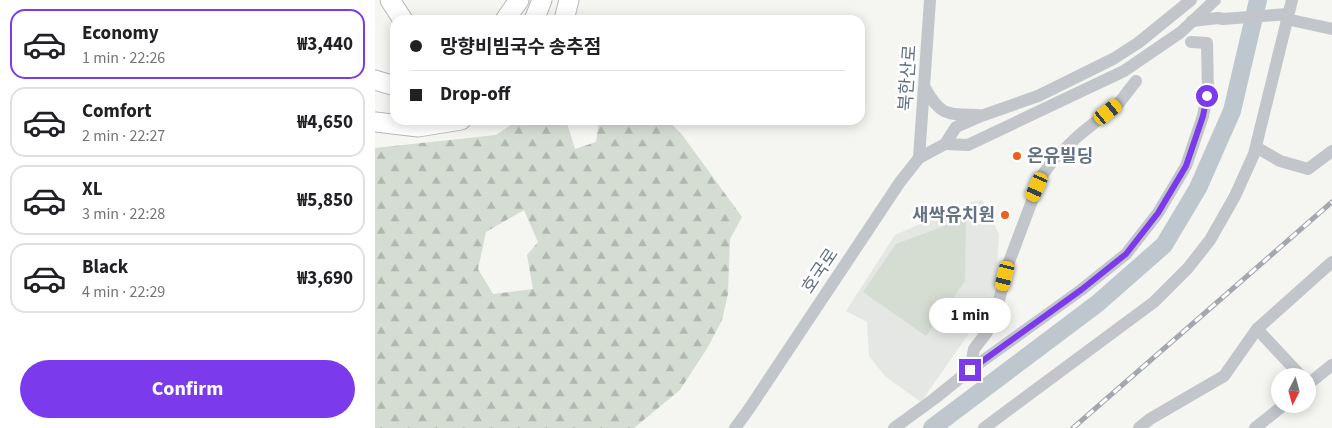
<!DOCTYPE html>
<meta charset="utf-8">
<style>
:root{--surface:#fff;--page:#f2f2f2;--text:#202124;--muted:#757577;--line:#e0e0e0;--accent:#7c3aed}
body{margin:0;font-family:"Source Sans 3","Noto Sans KR",sans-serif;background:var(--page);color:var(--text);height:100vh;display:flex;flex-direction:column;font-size:19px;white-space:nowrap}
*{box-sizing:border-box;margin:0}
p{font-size:16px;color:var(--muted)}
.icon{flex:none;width:28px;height:28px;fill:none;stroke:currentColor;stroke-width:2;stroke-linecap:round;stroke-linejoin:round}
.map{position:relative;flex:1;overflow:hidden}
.sheet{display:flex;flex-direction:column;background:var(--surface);width:375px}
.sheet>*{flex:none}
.banner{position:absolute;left:15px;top:15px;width:475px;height:110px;border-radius:15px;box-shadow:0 2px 12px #0003;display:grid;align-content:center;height:110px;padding:0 20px;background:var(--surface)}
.needle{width:32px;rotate:186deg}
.controls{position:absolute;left:896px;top:368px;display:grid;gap:10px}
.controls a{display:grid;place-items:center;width:45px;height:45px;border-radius:50%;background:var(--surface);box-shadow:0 2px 12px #0003;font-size:25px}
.end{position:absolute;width:22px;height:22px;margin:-11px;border:6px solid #7c3aed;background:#fff;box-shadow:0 0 0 2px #fff}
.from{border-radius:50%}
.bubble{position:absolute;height:35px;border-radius:18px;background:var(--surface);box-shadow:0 2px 12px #0003;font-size:16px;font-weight:700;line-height:35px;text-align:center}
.car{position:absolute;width:15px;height:30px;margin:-15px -8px;border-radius:6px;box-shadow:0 0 4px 1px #0007;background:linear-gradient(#f5c518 24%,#345 0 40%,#f5c518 0 76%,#345 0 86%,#f5c518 0)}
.banner b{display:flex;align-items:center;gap:18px;height:48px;font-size:19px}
.banner b+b{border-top:1px solid var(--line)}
.banner i{width:12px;height:12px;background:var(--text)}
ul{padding:9px 0 0;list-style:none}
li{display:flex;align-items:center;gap:15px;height:70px;margin:0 10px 8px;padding:0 10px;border:2px solid var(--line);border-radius:15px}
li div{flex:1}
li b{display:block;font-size:19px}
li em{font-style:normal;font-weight:700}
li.current{border-color:var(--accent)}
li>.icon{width:45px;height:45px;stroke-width:1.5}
.cta{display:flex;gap:10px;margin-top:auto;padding:10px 20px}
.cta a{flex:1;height:58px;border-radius:30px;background:var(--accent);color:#fff;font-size:20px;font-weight:700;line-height:58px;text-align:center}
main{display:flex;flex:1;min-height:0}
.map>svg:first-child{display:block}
</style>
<main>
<section class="sheet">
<ul>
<li class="current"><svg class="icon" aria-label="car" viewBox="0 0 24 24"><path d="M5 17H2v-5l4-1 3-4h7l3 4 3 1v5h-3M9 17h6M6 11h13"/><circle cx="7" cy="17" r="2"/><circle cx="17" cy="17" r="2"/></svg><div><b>Economy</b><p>1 min · 22:26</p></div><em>₩3,440</em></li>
<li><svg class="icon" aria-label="car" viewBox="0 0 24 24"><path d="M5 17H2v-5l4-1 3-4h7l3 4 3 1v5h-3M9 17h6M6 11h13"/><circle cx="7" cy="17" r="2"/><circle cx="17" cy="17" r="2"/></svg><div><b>Comfort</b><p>2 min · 22:27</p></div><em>₩4,650</em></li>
<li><svg class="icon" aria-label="car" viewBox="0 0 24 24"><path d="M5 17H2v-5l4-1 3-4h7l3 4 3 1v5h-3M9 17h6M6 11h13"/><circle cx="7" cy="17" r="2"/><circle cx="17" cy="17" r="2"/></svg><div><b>XL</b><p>3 min · 22:28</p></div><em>₩5,850</em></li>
<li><svg class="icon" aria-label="car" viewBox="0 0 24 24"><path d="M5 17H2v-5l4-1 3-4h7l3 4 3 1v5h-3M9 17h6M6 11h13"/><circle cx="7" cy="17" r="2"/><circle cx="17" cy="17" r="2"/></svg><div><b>Black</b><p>4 min · 22:29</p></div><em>₩3,690</em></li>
</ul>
<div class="cta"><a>Confirm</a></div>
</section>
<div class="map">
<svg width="957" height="428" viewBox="0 0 957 428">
<defs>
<pattern id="forest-firs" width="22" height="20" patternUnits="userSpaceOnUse" patternTransform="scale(1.25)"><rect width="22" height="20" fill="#d5dcd2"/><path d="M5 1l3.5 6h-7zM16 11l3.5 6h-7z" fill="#b0b7b0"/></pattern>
</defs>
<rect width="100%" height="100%" fill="#f5f5f1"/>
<path fill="#e5e7e5" d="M607 200 624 234 620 296 546 402 510 376 494 356 492 322 471 311 520 235 593 203Z"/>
<path fill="#d5dcd2" d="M591 218 590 281 551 336 488 292 521 244Z"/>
<path fill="url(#forest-firs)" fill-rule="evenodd" d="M143 120H191L200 149 221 142 224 120H293L308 136 367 217 355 239 353 294 347 320 333 347 305 390 259 428H0V148L121 135ZM149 210 163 242 152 255 158 289 118 294 103 269 111 232Z"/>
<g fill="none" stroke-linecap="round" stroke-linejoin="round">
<path stroke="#bdc7cd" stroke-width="18" d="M557 428 723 303 789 245 823 188 857 111 883 0"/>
<g stroke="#b5b8bb" stroke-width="21">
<g id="highway">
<path d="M15 0 28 20"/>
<path d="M130 20 144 0"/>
<path d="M159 20 167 0"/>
<path d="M189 20 194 0"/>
<path d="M0 80 20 86"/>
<path d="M0 122 43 127 86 120"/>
</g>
</g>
<g stroke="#c2c5c9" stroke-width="12">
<path d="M911 19 957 29"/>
<path d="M817 21 843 18 848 19 913 14"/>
<path d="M550 88C566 117 573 114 603 115"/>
<path d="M570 144 593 145 749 71 806 32 840 0"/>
<path d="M881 147 905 161 933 169 957 151"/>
<path d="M544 158 555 0"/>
<path d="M595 370 599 349 612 332 621 312 634 262 666 177 679 159 703 136 744 103 761 81"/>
<path d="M926 376 882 329 957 262"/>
<path d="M932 385 957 365"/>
<path d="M360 428 374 409 525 182 544 158 570 144 581 127 606 116 663 96 738 59 763 43 816 0"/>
<path d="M519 428 559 399 595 370 706 290 751 254 783 213 811 166 828 116 833 91 832 43 816 42"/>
<path d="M609 428 779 302 813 268 835 240 860 196 879 154 917 0"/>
<path d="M764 428 775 419 849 376 882 329"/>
<path d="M880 428 910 404"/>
</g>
<use href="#highway" stroke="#fff" stroke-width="19"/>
<g stroke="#a2a8ae" stroke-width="5">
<path id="rail" d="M698 428 957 202"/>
</g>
<use href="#rail" stroke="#fff" stroke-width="3" stroke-dasharray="9" stroke-linecap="butt"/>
</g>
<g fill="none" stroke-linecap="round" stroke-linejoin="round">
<path stroke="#7c3aed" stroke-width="6" d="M595 370 706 290 751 254 783 213 811 166 828 116 832 96"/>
</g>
<g fill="#ea601c" stroke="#fff" stroke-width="2">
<circle cx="642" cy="156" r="5"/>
<circle cx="630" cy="215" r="5"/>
</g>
<g text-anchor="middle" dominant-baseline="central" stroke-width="5" stroke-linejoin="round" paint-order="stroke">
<g font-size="18" fill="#637283" stroke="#fff">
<text transform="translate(533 78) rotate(-86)">북한산로</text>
<text transform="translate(445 271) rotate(-56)">호국로</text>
</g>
<g font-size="18" font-weight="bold" fill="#637283" stroke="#fff" text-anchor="start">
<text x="652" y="156">온유빌딩</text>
<text x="620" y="215" text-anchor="end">새싹유치원</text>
</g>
</g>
</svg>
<div class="controls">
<a><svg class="needle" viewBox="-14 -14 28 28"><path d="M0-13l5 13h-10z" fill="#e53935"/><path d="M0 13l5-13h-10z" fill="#757577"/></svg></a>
</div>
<i class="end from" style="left:832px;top:96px"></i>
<i class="end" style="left:595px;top:370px"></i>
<div class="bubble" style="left:554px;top:298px;width:82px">1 min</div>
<i class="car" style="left:733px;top:112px;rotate:51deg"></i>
<i class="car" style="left:662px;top:187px;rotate:204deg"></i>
<i class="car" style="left:630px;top:276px;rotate:194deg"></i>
<div class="banner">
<b><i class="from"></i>망향비빔국수 송추점</b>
<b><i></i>Drop-off</b>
</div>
</div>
</main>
